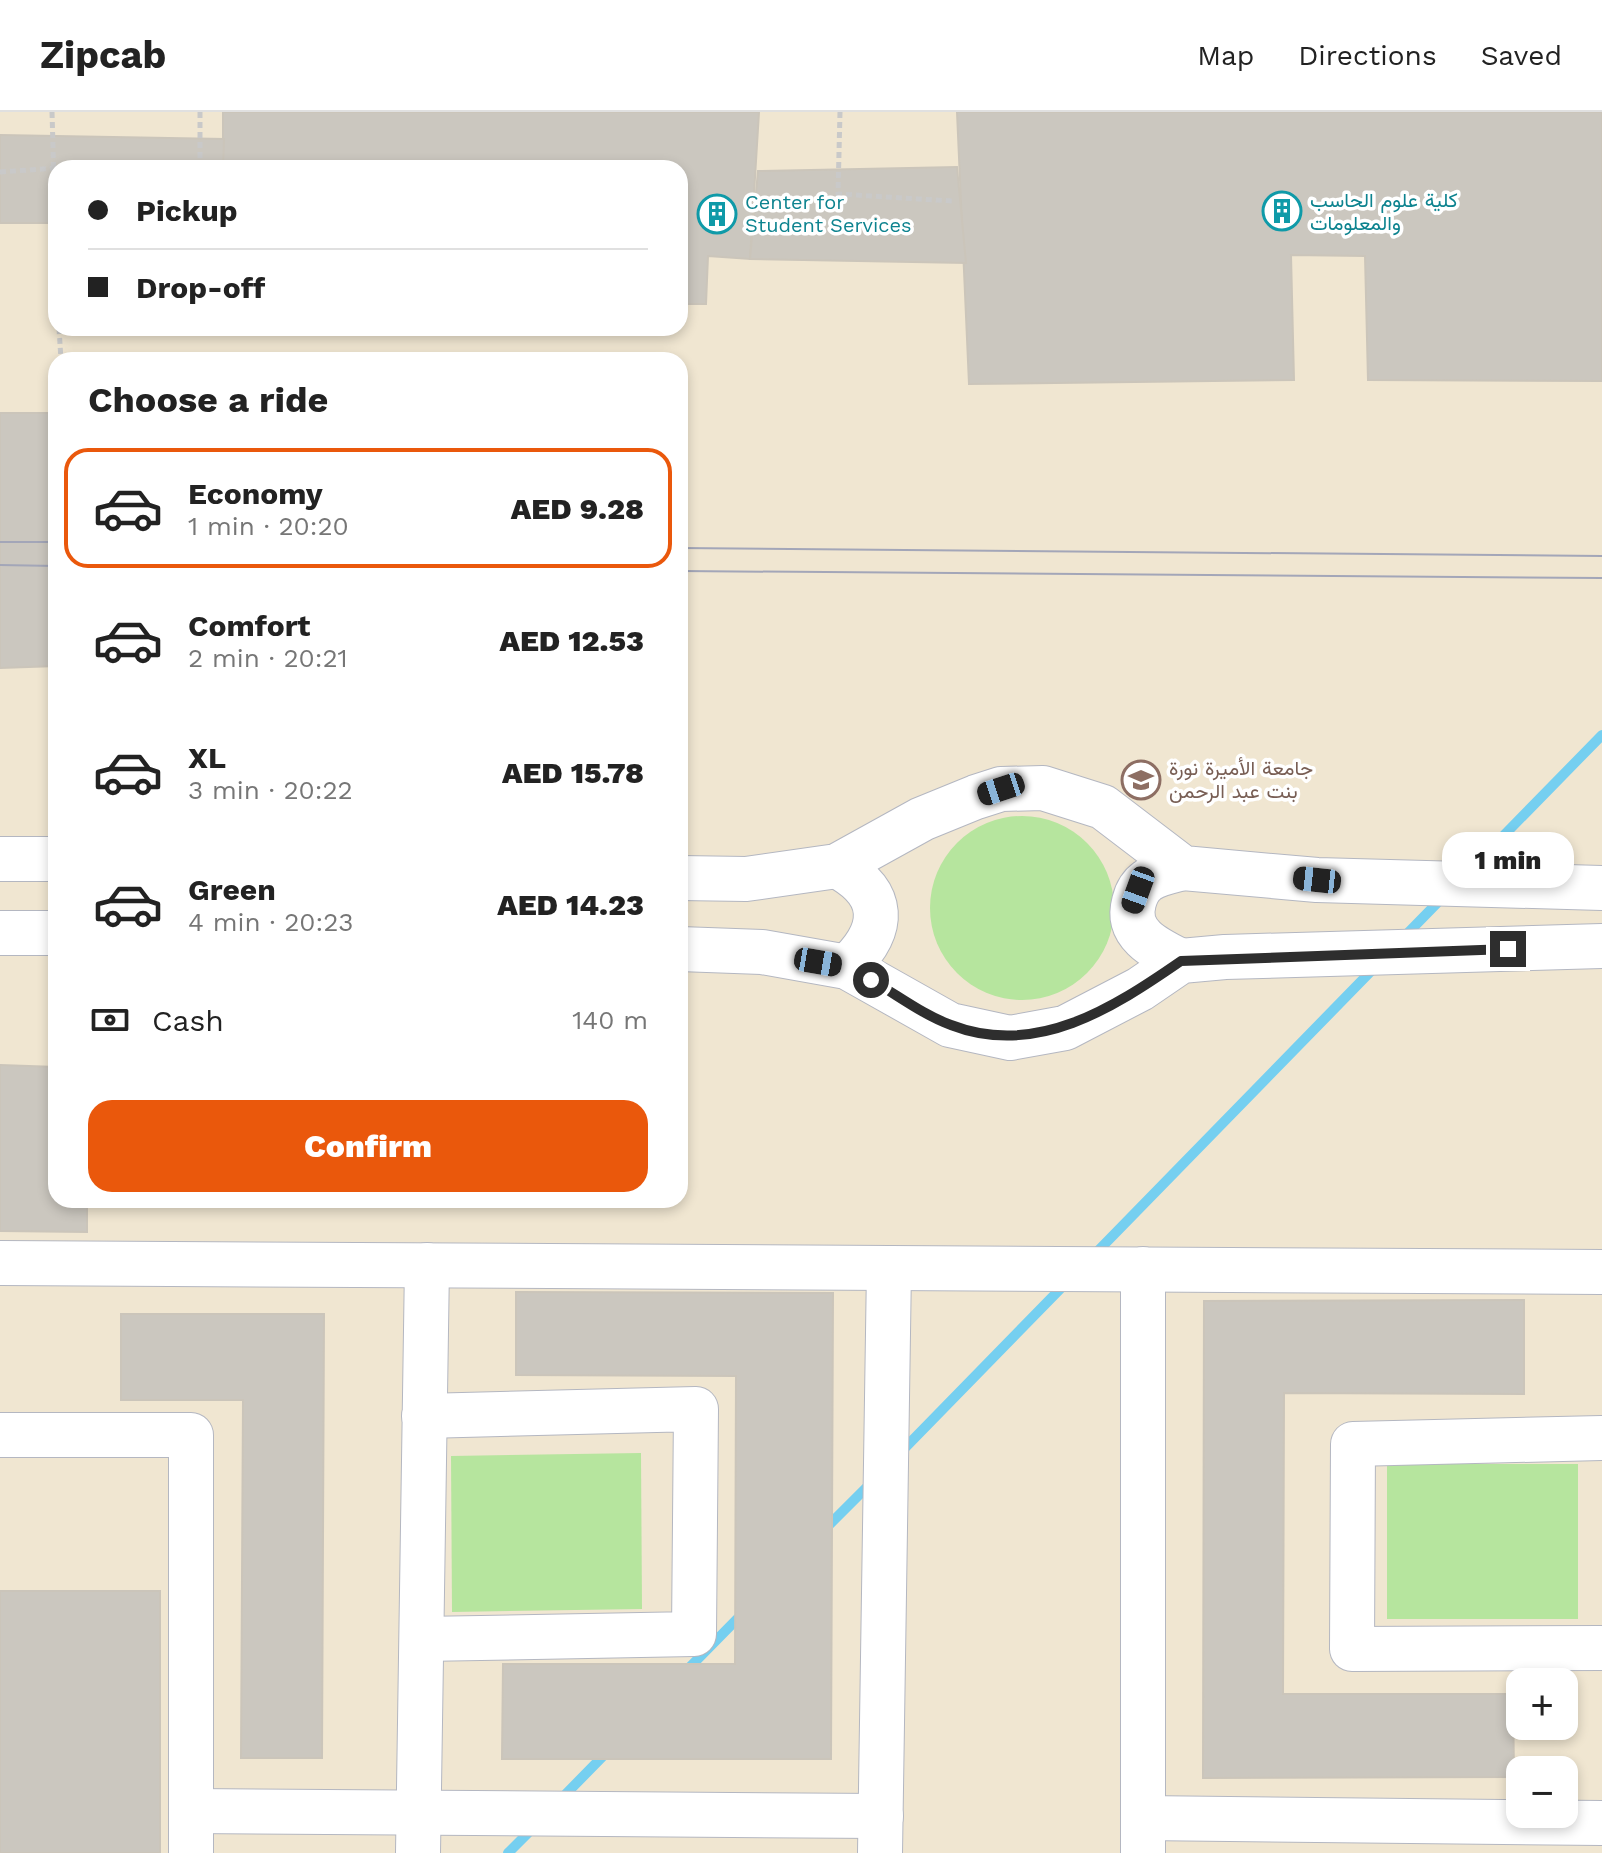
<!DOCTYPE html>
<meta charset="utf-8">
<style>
:root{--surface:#fff;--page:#f6f6f6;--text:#222;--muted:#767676;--line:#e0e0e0;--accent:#ea580c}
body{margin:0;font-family:"Work Sans",Vazirmatn,sans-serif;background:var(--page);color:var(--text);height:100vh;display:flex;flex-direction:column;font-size:30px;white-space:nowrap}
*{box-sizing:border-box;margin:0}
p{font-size:26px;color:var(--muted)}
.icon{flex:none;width:44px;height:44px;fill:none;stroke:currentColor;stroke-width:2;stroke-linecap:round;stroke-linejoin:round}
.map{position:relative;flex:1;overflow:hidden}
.panel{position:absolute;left:48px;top:240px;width:640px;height:856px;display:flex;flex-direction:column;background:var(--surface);border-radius:24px;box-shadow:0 4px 12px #0003}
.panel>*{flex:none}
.guide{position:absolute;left:48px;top:48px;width:640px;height:176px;border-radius:24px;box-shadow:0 4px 12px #0003;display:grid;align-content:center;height:176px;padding:0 40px;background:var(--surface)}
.controls{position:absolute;left:1506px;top:1556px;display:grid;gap:16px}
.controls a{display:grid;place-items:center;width:72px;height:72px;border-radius:16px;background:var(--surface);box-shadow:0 4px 12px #0003;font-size:40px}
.end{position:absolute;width:36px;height:36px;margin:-18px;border:10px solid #2e2e2e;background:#fff;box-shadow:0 0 0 4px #fff}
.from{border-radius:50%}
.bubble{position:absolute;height:56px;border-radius:24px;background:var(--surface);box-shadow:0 4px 12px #0003;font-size:26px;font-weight:800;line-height:56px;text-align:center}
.car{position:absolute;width:24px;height:48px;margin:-24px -12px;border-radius:10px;box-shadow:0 0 6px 2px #0007;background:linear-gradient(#222 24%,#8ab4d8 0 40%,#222 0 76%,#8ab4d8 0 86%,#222 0)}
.guide b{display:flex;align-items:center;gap:28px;height:76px;font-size:30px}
.guide b+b{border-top:2px solid var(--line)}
.guide i{width:20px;height:20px;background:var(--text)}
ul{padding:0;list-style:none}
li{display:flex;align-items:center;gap:24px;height:120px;margin:0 16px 12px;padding:0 24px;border:4px solid transparent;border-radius:24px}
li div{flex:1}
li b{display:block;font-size:30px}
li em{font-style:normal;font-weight:800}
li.active{border-color:var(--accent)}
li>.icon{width:72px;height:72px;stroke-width:1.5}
h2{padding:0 40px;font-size:36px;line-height:96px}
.pay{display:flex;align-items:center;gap:20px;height:88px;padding:0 40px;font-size:30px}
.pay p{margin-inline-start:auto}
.primary-button{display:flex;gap:16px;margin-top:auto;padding:16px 40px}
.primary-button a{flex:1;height:92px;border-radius:24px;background:var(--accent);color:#fff;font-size:32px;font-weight:800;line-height:92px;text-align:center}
header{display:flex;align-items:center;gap:48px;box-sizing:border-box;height:112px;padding:0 40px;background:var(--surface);border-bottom:2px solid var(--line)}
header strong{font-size:38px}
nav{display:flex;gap:44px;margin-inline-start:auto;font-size:28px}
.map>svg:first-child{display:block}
</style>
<header>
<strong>Zipcab</strong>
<nav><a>Map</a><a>Directions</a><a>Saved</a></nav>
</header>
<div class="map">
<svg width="1602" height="1741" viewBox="0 0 1602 1741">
<rect width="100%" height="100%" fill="#efe9e1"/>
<path fill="#f0e6d1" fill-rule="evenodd" d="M0 0H1602V1741H0ZM56 56H680V216H56ZM56 248H680V1088H56ZM1520 1570H1564V1614H1520ZM1520 1658H1564V1702H1520Z"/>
<g fill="#b6e59e">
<circle cx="1022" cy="796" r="92"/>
<path d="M641 1341 642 1497 452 1500 451 1344Z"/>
<rect x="1387" y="1352" width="191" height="155"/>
</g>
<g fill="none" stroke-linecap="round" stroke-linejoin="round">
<g stroke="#75cff0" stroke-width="10">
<path d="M1469 759 1602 623"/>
<path d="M1402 827 1444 784"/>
<path d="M1092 1145 1377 853"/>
<path d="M899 1342 1066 1171"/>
<path d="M823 1419 871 1371"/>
<path d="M686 1559 745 1499"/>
<path d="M560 1688 608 1639"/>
<path d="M508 1741 535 1714"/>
</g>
</g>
<g fill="#cbc7bf" stroke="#cbc5ba" stroke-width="2">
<path d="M223 0H759L750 147 708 144 706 192H680V56H223Z"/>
<path d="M957 0H1602V269L1368 268 1365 144 1291 143 1294 268 969 272Z"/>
<path d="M0 23 224 27 223 56H56V111H0Z"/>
<path d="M957 55 966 151 750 147 758 59Z"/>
<path d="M0 301H56V554L0 556Z"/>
<path d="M0 953 56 955V1088H87V1120L0 1119Z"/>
<path d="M516 1180 833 1181 831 1647H502L503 1552H735L736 1264 516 1263Z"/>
<path d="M1524 1188V1282L1284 1281 1283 1582H1513L1514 1665 1203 1666 1204 1189Z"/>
<path d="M121 1202H324L322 1646H241L243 1288H121Z"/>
<rect x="0" y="1479" width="160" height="262"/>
</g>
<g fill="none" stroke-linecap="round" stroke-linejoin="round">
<g stroke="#b4b7c1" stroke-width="46">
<g id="minor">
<path d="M0 747H56"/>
<path d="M837 754C887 781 887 817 847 855"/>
<path d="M680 766 746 767 837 754 922 707 976 685 1001 677 1043 676 1103 695 1183 756 1317 768 1602 776"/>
<path d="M0 821H56"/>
<path d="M680 837 762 840 847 855 950 913 1010 926 1065 916 1140 877 1181 849 1225 845 1602 834"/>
<path d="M1181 849C1157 837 1125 823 1134 790 1136 782 1140 774 1147 769 1156 762 1172 759 1183 756"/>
<path d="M0 1151 1602 1160"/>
<path d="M0 1323H191V1741"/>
<path d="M1602 1326 1353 1332 1352 1537 1602 1536"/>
<path d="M422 1527 694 1522 696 1297 424 1304"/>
<path d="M191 1699 881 1704"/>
<path d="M1143 1706 1602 1711"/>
<path d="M418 1741 427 1153"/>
<path d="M880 1741 889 1156"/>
<path d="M1143 1741V1157"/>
</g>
</g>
<g stroke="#c9c9c9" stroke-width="5" stroke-dasharray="6 4" stroke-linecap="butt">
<path d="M52 0 56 139"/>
<path d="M840 0 838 82 952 89"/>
<path d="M200 56V0"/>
<path d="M0 60 57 56"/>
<path d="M59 216 61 248"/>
</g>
<use href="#minor" stroke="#fff" stroke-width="44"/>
<g stroke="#a3a6b8" stroke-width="2">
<path d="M0 430H56"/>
<path d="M680 436 1602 444"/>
<path d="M0 453 56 454"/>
<path d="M680 459 1602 466"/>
</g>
</g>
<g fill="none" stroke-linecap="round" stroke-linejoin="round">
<path stroke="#2e2e2e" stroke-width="10" d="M871 868C896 882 923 903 951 913 1036 946 1113 896 1181 849L1508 837"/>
</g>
<defs>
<g id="building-ring" transform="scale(2)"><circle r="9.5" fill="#fff" stroke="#0f9aa8" stroke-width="1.5"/><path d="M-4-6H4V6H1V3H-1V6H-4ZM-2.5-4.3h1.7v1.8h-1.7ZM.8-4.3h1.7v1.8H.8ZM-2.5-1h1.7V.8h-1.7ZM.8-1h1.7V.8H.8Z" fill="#0f9aa8"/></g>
<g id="university-ring" transform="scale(2)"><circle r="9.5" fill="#fff" stroke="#8d6e63" stroke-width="1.5"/><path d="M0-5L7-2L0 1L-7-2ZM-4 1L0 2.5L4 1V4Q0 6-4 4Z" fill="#8d6e63"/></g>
</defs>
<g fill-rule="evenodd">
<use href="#building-ring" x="1282" y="99"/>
<use href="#building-ring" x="717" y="102"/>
<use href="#university-ring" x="1141" y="668"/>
</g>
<g text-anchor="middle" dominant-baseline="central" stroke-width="7" stroke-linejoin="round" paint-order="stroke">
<g font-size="20" fill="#0d838f" stroke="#fff" text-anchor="start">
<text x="1310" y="88">كلية علوم الحاسب<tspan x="1310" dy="23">والمعلومات</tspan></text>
<text x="745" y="90">Center for<tspan x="745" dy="23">Student Services</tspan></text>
</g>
<g font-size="20" fill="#785e54" stroke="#fff" text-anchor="start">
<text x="1169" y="656">جامعة الأميرة نورة<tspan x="1169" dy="23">بنت عبد الرحمن</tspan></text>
</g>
</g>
</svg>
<div class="controls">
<a>+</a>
<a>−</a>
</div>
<i class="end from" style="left:871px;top:868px"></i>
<i class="end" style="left:1508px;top:837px"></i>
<div class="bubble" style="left:1442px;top:720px;width:132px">1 min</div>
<i class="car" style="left:1001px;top:677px;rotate:252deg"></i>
<i class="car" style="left:1317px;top:768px;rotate:276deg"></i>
<i class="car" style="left:1138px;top:778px;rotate:200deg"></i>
<i class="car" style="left:818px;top:850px;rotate:100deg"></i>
<div class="guide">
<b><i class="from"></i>Pickup</b>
<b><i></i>Drop-off</b>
</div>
<section class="panel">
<h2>Choose a ride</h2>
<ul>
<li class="active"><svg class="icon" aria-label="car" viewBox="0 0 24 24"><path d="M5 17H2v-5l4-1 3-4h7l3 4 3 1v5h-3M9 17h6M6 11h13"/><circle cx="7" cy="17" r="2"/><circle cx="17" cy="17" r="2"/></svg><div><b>Economy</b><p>1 min · 20:20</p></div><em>AED 9.28</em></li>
<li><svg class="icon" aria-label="car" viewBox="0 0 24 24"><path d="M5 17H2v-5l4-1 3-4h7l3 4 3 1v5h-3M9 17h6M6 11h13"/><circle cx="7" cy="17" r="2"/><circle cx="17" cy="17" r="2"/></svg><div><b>Comfort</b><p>2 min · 20:21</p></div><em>AED 12.53</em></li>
<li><svg class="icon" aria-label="car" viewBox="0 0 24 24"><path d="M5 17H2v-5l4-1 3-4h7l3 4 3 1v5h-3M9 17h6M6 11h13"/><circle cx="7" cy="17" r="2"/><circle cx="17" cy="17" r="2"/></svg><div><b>XL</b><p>3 min · 20:22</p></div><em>AED 15.78</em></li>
<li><svg class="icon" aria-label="car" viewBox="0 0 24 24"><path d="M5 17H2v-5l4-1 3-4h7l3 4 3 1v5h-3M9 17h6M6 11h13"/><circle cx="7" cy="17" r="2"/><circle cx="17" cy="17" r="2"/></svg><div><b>Green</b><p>4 min · 20:23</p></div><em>AED 14.23</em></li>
</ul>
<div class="pay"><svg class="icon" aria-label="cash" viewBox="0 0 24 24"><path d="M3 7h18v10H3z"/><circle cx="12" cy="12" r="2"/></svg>Cash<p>140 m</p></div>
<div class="primary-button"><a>Confirm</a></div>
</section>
</div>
